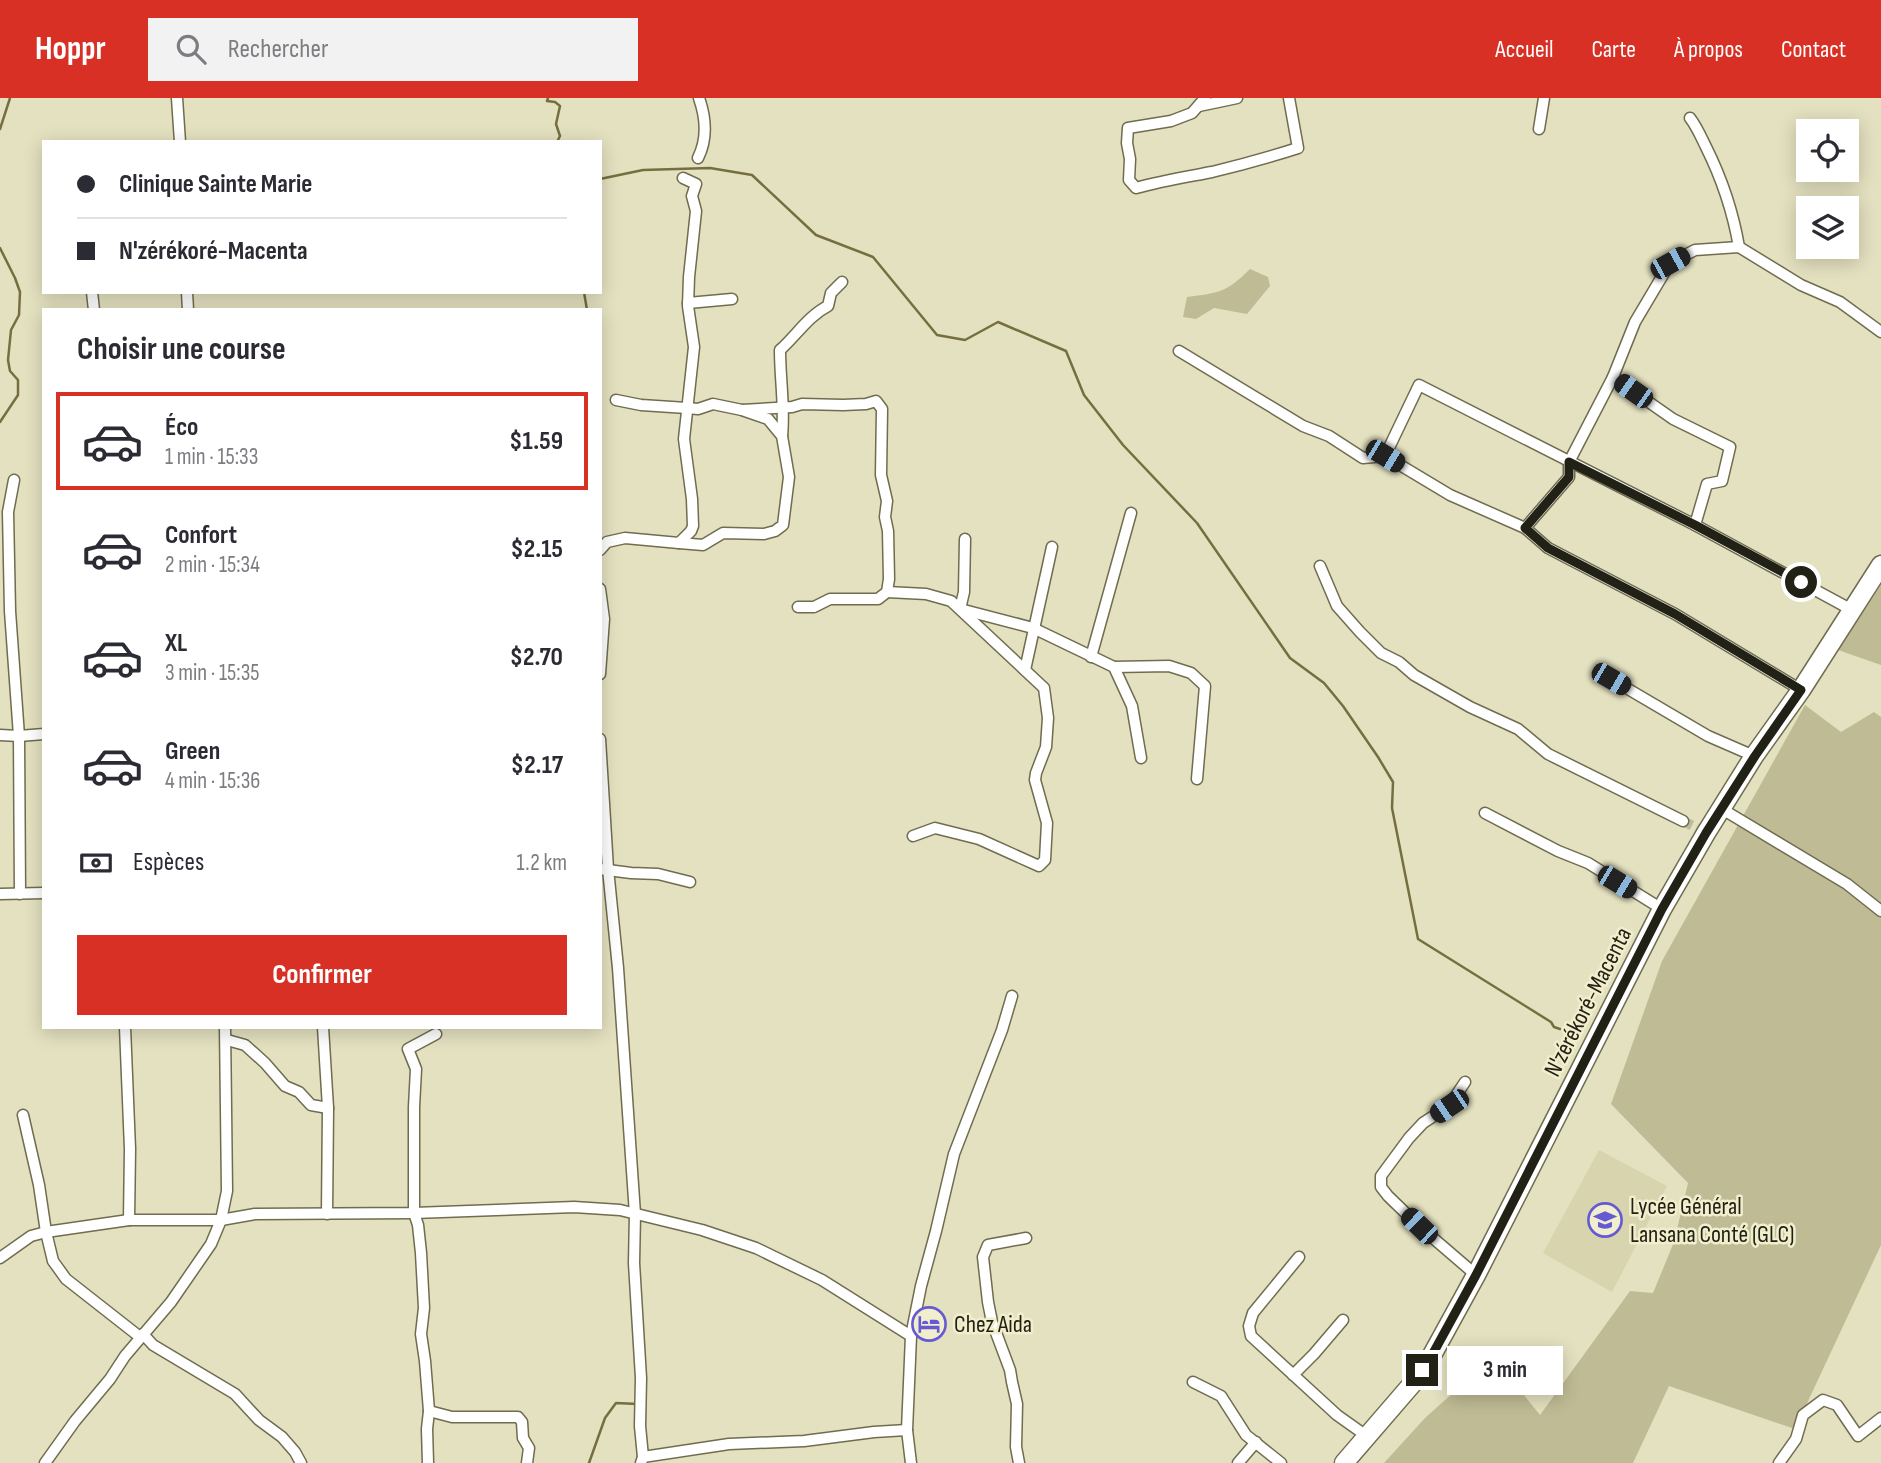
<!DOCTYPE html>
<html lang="fr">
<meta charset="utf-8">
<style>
:root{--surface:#fff;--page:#f2f2f3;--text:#2b2b33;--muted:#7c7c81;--line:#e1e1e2;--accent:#d93025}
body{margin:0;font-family:"Sofia Sans Condensed",sans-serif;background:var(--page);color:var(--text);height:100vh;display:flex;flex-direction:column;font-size:26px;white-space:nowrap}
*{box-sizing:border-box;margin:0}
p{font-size:23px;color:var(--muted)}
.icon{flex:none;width:38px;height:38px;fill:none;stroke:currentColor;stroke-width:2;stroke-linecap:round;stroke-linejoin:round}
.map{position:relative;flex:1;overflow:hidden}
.sheet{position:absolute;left:42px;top:210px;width:560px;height:721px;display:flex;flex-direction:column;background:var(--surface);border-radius:0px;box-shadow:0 4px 18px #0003}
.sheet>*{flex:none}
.banner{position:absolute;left:42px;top:42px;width:560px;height:154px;border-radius:0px;box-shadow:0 4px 18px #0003;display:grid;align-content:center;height:154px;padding:0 35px;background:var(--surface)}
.controls{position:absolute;left:1796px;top:21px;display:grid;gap:14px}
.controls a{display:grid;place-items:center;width:63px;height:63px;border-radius:0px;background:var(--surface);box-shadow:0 4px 18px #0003;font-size:35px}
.end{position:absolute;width:32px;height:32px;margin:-16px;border:9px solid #222115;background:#fff;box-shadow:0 0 0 4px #fff}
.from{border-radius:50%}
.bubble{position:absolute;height:49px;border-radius:0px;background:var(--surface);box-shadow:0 4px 18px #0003;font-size:23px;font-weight:700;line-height:49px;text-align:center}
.car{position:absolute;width:21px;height:42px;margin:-21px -10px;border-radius:9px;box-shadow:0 0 5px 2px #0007;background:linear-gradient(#222 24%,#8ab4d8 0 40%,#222 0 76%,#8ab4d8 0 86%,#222 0)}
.banner b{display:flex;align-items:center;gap:24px;height:66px;font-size:26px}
.banner b+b{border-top:2px solid var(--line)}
.banner i{width:18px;height:18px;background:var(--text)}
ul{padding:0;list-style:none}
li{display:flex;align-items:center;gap:21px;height:98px;margin:0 14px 10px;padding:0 21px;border:4px solid transparent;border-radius:0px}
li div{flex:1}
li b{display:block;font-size:26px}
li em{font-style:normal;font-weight:700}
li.current{border-color:var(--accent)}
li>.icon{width:63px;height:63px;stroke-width:1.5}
h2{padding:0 35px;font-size:32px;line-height:84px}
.pay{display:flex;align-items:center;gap:18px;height:77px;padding:0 35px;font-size:26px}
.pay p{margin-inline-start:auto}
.button{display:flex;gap:14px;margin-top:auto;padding:14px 35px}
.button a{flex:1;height:80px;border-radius:0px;background:var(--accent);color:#fff;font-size:28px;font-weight:700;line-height:80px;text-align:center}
header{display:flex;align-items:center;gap:42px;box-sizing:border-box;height:98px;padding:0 35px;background:var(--accent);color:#fff}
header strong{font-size:33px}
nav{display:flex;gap:38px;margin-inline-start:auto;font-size:24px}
.search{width:490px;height:63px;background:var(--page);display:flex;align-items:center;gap:18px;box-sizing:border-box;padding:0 24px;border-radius:0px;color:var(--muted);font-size:26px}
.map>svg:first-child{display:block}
</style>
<header>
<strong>Hoppr</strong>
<div class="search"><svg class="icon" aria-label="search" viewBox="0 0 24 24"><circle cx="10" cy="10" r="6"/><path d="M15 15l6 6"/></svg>Rechercher</div>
<nav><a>Accueil</a><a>Carte</a><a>À propos</a><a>Contact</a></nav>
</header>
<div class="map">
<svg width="1881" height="1365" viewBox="0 0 1881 1365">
<rect width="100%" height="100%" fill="#e4e1c0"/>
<path fill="#d8d4ad" d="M1599 1052 1667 1088 1612 1194 1543 1155Z"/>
<g fill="#bfbb94">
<path d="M1250 171 1268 179 1270 188 1247 216 1214 210 1196 221 1183 219 1187 199C1219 195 1227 194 1250 171Z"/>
<path d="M1881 487V567L1838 552Z"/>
<path d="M1805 607 1841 634 1874 614 1881 619V1147L1795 1331 1669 1288 1633 1365H1384L1425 1320 1493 1259 1540 1317 1630 1193 1653 1195 1674 1144 1688 1085 1611 1006 1662 863Z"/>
</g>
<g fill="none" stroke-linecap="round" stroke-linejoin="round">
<g stroke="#756f40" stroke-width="2.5">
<path d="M548 0 547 3 555 4 560 8 556 26 560 38 557 44"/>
<path d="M0 31 10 0"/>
<path d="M600 81 643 72 710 70 752 77 816 137 873 159 937 237 965 242 998 224 1066 253 1084 297 1123 347 1197 425 1290 560 1324 585 1343 608 1378 659 1393 684 1392 710 1418 841 1551 924 1554 929 1560 931"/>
<path d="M0 150 15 180 20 194 19 217 11 232 8 262 10 273 18 282V297L0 324"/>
<path d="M584 194 587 212"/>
<path d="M589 1365 605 1320 616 1305 638 1306"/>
</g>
<path stroke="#bdbb9e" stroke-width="10" stroke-dasharray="10 5" stroke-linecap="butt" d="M1683 723 1697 730"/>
<g stroke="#6f6c4f" stroke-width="13">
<g id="street">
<path d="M177 0 180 44"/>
<path d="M1205 0 1192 15 1171 23 1128 30 1127 45 1130 61 1129 82 1136 90C1161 83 1186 79 1212 74 1241 67 1270 59 1298 50L1289 0"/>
<path d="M1199 8 1237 0"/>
<path d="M1690 20C1697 29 1701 39 1706 49 1722 81 1733 114 1739 149"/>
<path d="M1539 31 1544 0"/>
<path d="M698 60C708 40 706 20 699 0"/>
<path d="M92 194 94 212"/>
<path d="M187 194 188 212"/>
<path d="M688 205 732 201"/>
<path d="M1179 253 1303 328 1329 338 1363 360 1385 358"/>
<path d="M1613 279 1673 321 1730 349 1722 383 1707 386 1695 427"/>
<path d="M616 302 641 307 687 310 698 311 713 306 742 312 768 321 782 338 789 379 783 427 775 433 764 436 723 435 703 447 679 445"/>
<path d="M742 312 792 309 802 306 843 307 866 306 876 303 882 311 881 377 887 403 885 419 888 433 889 481 887 494 878 501H830L814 509H798"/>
<path d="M782 338C785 309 780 282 780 252 796 238 808 218 828 208L831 195 842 184"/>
<path d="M14 382 8 414 10 513 19 638 20 796"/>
<path d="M1525 430 1569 379V364L1613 279 1635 224 1670 165 1695 152 1739 149 1801 187 1840 204 1881 234"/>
<path d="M965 441 964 494 960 511 1033 530 1114 569 1132 608 1141 660"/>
<path d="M600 452 607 444 625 440 679 445 691 433 693 428 692 401 684 341 694 249 688 208 689 179 696 113 692 98 696 86 683 80"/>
<path d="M1320 468 1337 508 1360 534 1381 555 1399 564 1414 577 1470 609 1518 631 1548 656 1683 723"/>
<path d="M600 491 604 521 600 576"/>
<path d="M887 494 926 496 951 503 1044 590 1048 620 1046 649 1036 675 1035 682 1047 725 1045 762 1039 768 979 741 935 730 913 738"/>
<path d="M1091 559 1131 415"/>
<path d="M1114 569 1169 568 1191 575 1205 588 1197 681"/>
<path d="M1025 572 1052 449"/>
<path d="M1611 581 1708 638 1754 658"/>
<path d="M1801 592 1675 516 1548 450 1525 430 1450 397 1385 358 1419 287 1695 427 1852 512"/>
<path d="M0 637 19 638 44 636"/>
<path d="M600 641 608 771 618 870 635 1116 634 1165 641 1280 640 1328 643 1359 641 1365"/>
<path d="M1722 711 1847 786 1881 813"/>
<path d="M1485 715 1558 753 1588 765 1662 811"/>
<path d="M600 771 631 775 658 776 690 784"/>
<path d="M0 796 44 795"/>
<path d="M125 929 130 1051 129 1122"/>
<path d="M323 929 328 1010 327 1116"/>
<path d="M436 936 408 951 416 971 414 1009V1115L418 1127 421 1155 424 1210 421 1236 425 1263 429 1313 452 1319H518L522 1324 523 1340 529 1350 527 1365"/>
<path d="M227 942 245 947 265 965 285 988 299 994 311 1007 328 1010"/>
<path d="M1465 984 1449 1008 1423 1025 1409 1040 1381 1078V1089L1388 1098 1419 1128 1476 1177"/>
<path d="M23 1017 39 1087 46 1134 53 1163 66 1181 140 1239"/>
<path d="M1299 1159 1253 1215 1249 1228 1251 1238 1337 1317 1368 1339"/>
<path d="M0 1160 31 1138 46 1134 129 1122H221L255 1116 414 1115 574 1109 620 1112 702 1132 756 1150 822 1182 911 1238"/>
<path d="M143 1236 153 1247 235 1296 259 1322 282 1339 295 1354 301 1365"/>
<path d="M1293 1277 1314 1256 1343 1222"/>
<path d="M1193 1284 1221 1298 1246 1337 1281 1365"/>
<path d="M643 1359 729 1346 804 1343 874 1334 907 1332"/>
<path d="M45 1365 75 1323 110 1281 125 1258 171 1204 211 1146 221 1122 227 1093 225 929"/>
<path d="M428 1365 427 1331 429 1313"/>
<path d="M911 1365 907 1332 911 1238 921 1188 936 1133 954 1056 1002 932 1012 898"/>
<path d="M1019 1365 1016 1349 1017 1306 1012 1284 1010 1272 992 1224 988 1204 983 1159 988 1147 1026 1140"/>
<path d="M1238 1365 1256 1344"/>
<path d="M1779 1365 1796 1341 1803 1317 1823 1302 1837 1307 1858 1338 1881 1320"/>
</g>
</g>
<g stroke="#6f6c4f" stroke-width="21">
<path id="highway" d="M1344 1365 1413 1285 1431 1259 1476 1177 1662 811 1706 735 1754 658 1801 592 1881 467"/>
</g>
<use href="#street" stroke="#fff" stroke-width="10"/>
<use href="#highway" stroke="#fff" stroke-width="18"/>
</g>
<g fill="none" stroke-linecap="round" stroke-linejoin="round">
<path stroke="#222115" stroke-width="9" d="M1422 1272 1431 1259 1476 1177 1662 811 1706 735 1755 658 1801 592 1675 516 1548 450 1525 430 1569 379V364L1695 427 1801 484"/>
</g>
<defs>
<g id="school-ring" transform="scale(1.75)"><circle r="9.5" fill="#f1eecd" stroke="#665ad3" stroke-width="1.5"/><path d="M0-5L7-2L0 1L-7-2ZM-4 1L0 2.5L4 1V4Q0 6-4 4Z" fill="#665ad3"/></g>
<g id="hotel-ring" transform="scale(1.75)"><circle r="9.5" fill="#f1eecd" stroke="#665ad3" stroke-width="1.5"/><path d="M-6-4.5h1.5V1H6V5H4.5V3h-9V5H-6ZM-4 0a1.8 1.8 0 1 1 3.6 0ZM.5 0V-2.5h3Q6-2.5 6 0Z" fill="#665ad3"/></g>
</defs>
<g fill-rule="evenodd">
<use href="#school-ring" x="1605" y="1122"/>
<use href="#hotel-ring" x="929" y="1226"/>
</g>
<g text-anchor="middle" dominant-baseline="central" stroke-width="5" stroke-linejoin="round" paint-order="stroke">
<g font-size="24" fill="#222115" stroke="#f1eecd">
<text transform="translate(1588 904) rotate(-63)">N'zérékoré-Macenta</text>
</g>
<g font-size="24" fill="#222115" stroke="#f1eecd" text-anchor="start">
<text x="1630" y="1108">Lycée Général<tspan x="1630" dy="28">Lansana Conté (GLC)</tspan></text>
<text x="954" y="1226">Chez Aida</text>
</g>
</g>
</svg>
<div class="controls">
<a><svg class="icon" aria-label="locate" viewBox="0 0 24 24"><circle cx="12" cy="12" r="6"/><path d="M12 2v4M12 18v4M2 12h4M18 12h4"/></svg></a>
<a><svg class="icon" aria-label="layers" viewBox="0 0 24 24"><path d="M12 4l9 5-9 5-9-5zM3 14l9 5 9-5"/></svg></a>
</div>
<i class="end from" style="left:1801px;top:484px"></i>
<i class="end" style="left:1422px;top:1272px"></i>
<div class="bubble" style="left:1447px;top:1248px;width:116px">3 min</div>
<i class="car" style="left:1670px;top:165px;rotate:61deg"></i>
<i class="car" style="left:1633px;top:293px;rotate:305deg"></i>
<i class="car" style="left:1385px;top:358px;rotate:121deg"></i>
<i class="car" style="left:1611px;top:581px;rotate:120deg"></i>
<i class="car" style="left:1617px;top:784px;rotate:121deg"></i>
<i class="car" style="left:1449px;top:1008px;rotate:236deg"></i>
<i class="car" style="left:1419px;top:1128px;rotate:314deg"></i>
<div class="banner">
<b><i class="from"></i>Clinique Sainte Marie</b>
<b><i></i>N'zérékoré-Macenta</b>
</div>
<section class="sheet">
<h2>Choisir une course</h2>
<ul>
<li class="current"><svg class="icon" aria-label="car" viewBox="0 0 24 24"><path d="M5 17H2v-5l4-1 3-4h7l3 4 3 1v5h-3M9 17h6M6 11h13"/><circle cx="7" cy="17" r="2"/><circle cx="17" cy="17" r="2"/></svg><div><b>Éco</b><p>1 min · 15:33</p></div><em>$1.59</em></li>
<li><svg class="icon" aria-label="car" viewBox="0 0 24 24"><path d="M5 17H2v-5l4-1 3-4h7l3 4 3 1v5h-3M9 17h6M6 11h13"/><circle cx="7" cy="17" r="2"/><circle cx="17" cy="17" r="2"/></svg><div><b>Confort</b><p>2 min · 15:34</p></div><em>$2.15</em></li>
<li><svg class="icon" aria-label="car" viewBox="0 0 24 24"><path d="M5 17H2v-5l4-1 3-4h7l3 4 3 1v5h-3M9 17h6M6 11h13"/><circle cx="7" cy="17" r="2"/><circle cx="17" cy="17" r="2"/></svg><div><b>XL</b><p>3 min · 15:35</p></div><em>$2.70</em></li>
<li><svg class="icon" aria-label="car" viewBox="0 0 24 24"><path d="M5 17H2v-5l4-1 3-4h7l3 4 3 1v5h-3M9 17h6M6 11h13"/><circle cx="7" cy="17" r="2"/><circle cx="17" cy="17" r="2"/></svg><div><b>Green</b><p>4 min · 15:36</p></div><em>$2.17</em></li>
</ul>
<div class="pay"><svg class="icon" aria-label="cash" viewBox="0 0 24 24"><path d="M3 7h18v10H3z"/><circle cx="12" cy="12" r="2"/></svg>Espèces<p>1.2 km</p></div>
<div class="button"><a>Confirmer</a></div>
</section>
</div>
